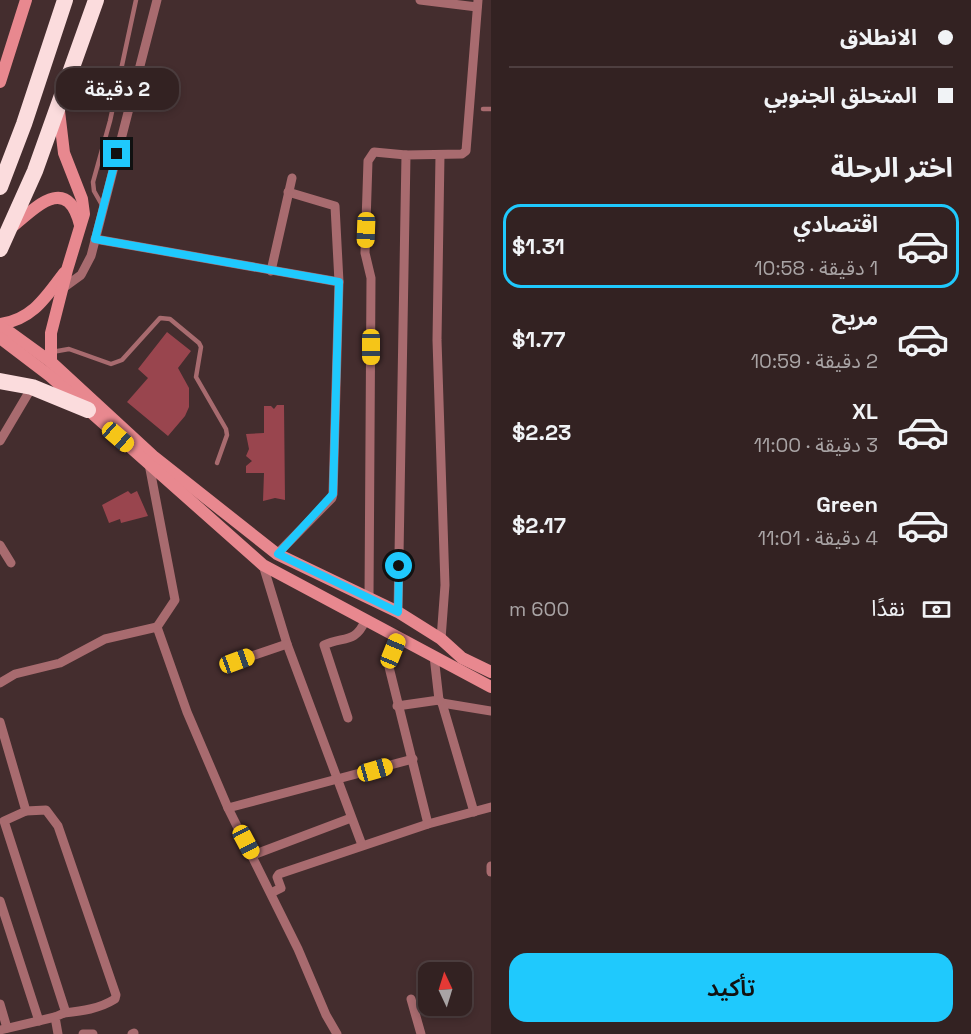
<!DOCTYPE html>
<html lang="ar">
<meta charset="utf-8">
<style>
:root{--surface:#322;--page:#3e2f2f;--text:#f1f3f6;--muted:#a9a4a5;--line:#4e3f40;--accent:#1fc9fd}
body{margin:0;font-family:"Space Grotesk","Noto Sans Arabic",sans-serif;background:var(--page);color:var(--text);direction:rtl;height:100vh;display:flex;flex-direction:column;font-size:22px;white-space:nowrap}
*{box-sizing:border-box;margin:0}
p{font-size:20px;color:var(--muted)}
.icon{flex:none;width:33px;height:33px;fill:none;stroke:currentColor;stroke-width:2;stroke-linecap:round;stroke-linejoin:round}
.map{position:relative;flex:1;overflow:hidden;direction:ltr}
.side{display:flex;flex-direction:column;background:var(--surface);width:480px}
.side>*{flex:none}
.top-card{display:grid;align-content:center;height:132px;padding:0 18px;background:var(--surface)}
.needle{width:39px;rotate:356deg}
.buttons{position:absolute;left:418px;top:962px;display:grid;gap:12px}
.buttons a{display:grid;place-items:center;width:54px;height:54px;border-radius:12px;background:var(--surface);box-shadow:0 3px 9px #0003,0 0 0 2px var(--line);font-size:30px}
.end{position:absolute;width:27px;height:27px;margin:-14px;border:8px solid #1fc9fd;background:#111;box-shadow:0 0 0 3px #111}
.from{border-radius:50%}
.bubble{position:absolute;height:42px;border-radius:18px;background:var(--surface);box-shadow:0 3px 9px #0003,0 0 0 2px var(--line);font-size:20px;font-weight:600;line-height:42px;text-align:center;direction:rtl}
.car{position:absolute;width:18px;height:36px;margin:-18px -9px;border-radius:8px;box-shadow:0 0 4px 2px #0007;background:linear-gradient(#f5c518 24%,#345 0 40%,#f5c518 0 76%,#345 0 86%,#f5c518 0)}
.top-card b{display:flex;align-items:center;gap:21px;height:57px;font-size:22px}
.top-card b+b{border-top:2px solid var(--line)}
.top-card i{width:15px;height:15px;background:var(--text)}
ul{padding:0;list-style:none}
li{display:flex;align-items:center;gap:18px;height:84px;margin:0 12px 9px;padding:0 6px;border:3px solid transparent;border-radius:18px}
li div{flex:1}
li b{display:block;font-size:22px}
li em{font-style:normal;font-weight:600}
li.on{border-color:var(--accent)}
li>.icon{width:54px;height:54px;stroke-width:1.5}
h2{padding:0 18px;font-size:27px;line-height:72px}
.pay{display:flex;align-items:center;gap:15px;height:66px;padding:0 18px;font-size:22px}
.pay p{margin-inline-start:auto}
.action{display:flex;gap:12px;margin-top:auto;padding:12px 18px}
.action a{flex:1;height:69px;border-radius:18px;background:var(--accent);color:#111;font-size:24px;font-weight:600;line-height:69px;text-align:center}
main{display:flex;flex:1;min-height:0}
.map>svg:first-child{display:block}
</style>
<main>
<section class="side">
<div class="top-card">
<b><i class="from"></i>الانطلاق</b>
<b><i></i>المتحلق الجنوبي</b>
</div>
<h2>اختر الرحلة</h2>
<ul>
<li class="on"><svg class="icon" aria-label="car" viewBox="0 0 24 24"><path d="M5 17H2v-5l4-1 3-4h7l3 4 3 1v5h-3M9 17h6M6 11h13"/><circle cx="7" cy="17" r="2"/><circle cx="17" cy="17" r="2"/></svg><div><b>اقتصادي</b><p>1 دقيقة · 10:58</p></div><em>$1.31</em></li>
<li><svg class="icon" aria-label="car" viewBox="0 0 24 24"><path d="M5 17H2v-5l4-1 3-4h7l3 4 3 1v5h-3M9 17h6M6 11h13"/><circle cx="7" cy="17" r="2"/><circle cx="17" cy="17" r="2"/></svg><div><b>مريح</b><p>2 دقيقة · 10:59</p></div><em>$1.77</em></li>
<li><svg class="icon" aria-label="car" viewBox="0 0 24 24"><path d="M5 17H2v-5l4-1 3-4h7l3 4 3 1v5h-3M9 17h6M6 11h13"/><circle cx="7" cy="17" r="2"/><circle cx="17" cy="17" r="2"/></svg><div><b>XL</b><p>3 دقيقة · 11:00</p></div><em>$2.23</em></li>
<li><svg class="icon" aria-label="car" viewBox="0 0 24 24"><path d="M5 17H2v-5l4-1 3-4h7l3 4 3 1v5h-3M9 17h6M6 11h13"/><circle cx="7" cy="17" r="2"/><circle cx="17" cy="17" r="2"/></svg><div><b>Green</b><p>4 دقيقة · 11:01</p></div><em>$2.17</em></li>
</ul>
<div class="pay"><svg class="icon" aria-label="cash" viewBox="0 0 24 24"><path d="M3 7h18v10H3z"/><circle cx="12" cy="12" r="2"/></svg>نقدًا<p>600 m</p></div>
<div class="action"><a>تأكيد</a></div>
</section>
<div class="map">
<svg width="491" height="1034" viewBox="0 0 491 1034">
<rect width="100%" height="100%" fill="#442d2e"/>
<g fill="#99454e">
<path d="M167 332 191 351 178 368 189 388V407L185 416 168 436 127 402 148 378 138 369Z"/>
<path d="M277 405H284L285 500 275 498 263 501 264 473H246V466L252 461 246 456 249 449 246 434 264 433V406H271L274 409Z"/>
<path d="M128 491 131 494 137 491 148 516 121 523 120 519 109 523 102 505Z"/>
</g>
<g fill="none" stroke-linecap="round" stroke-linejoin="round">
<g stroke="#a86b6f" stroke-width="4.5">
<path d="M483 109H491"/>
<path d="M102 205 94 191 93 182 110 121 136 0"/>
<path d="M52 352 69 349 111 364 122 360 160 318 170 319 199 343 201 347 196 377 226 429 227 435 217 463"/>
</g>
<g stroke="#a86b6f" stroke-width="9">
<path d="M420 0 477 7"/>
<path d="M440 155 437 340 445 585 441 639"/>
<path d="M288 192 335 206 339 282"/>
<path d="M95 239 339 282 333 494 332 498 277 554"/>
<path d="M271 271 292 178"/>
<path d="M63 288 81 275 91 256 157 0"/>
<path d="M0 441 32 387"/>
<path d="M149 464 175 600 157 627 187 712 228 808 298 949 326 1015 337 1034"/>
<path d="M0 545 11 563"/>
<path d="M263 565 287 644 362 845"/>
<path d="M369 598 371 278 365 253 368 161 374 152 406 155"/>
<path d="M398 612 406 155 462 154 466 151 478 0"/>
<path d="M398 638 388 663 428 824"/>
<path d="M237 661 287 644"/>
<path d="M0 683 15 674 60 663 105 639 157 627"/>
<path d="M439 700 442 703 491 711"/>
<path d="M442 703 474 812"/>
<path d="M397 706 439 700 434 656"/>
<path d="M348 718 324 645C343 636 355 644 365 621"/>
<path d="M0 722 26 811 4 821 65 1010 64 1013 55 1017 58 1034"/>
<path d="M228 808 413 759"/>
<path d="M26 811 46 810 58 826 116 995 115 999C99 1009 82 1011 64 1013"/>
<path d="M253 855 351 818"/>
<path d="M491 866V872"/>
<path d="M271 893 281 888 277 877 279 874 428 824 491 807"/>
<path d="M0 901 39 1021"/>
<path d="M411 999 421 1034"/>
<path d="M0 1004 7 1028"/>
<path d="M0 1030 55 1017"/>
<path d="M83 1034H93"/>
<path d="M132 1034 134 1033"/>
</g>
<g stroke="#e8888f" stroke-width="12">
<path d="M0 82 26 0"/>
<path d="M12 227C36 207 67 174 80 225"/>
<path d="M0 324C32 320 46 297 64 273"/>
<path d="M0 327 11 333 51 362 153 456 277 554 398 612 441 639 462 658 491 672"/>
<path d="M0 338 50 376 263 565 491 687"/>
<path d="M51 362V333L67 270 84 214 82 199 64 153 59 111"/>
</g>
<g stroke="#fbdcdd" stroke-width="16">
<path d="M0 187 24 124 65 0"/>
<path d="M0 249 35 171 96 0"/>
<path d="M0 381 32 387 88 410"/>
</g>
</g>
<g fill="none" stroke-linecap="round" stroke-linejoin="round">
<path stroke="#1fc9fd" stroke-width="8" d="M117 154 95 239 339 282 333 494 278 554 398 612 399 566"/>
</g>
</svg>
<div class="buttons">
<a><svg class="needle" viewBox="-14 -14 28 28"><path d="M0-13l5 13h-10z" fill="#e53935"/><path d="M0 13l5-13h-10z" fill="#a9a4a5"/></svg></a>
</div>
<i class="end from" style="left:399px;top:566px"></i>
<i class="end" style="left:117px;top:154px"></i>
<div class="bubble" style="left:56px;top:68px;width:123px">2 دقيقة</div>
<i class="car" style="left:366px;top:230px;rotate:182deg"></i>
<i class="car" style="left:371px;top:347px;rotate:180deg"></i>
<i class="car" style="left:118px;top:437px;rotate:131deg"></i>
<i class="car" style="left:393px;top:651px;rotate:22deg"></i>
<i class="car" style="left:237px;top:661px;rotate:70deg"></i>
<i class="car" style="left:375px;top:770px;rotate:74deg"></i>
<i class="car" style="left:246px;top:842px;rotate:152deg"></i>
</div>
</main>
